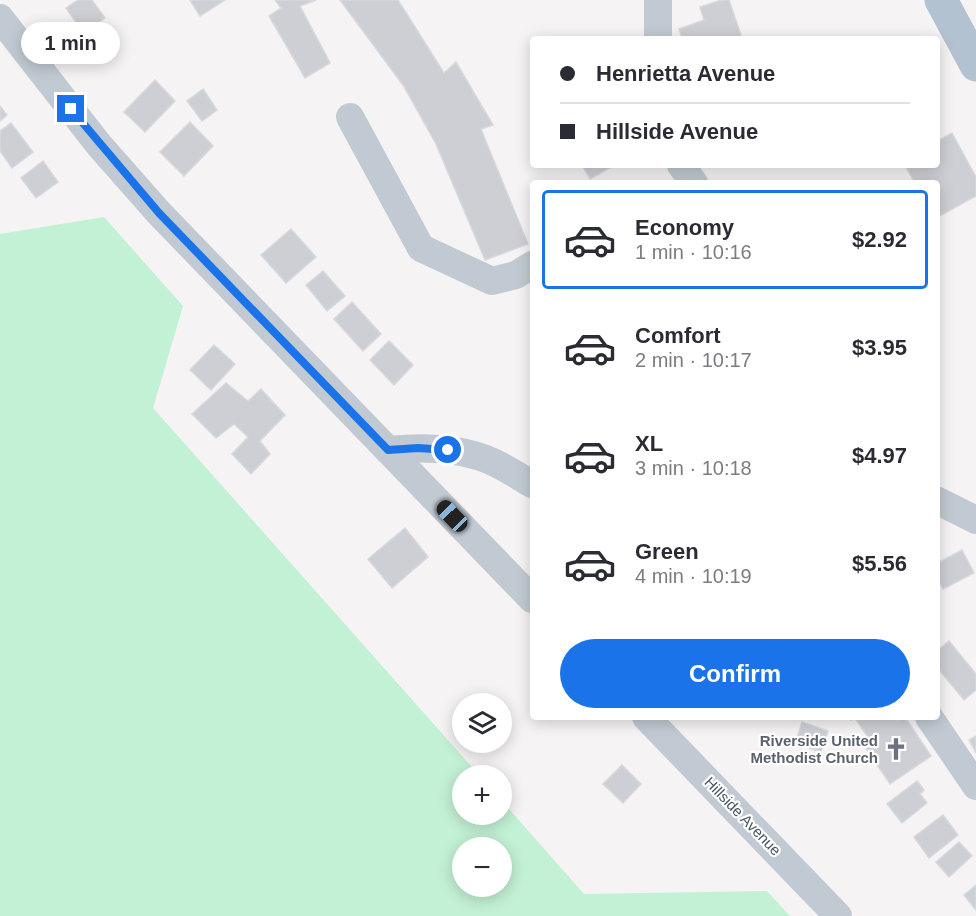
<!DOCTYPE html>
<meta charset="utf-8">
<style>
:root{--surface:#fff;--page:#f7f7f7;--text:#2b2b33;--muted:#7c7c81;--line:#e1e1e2;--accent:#1a73e8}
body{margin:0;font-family:Arial,sans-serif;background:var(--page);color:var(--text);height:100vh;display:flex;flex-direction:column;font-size:22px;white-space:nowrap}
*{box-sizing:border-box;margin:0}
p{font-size:20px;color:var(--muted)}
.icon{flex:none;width:33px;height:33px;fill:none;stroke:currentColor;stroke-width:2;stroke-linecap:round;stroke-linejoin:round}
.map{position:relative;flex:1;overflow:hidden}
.panel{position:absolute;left:530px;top:180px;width:410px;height:540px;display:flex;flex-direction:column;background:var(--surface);border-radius:6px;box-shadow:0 3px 15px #0003}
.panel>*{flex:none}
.top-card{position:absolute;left:530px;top:36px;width:410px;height:132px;border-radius:6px;box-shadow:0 3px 15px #0003;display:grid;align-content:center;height:132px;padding:0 30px;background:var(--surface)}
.buttons{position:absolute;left:452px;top:693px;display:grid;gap:12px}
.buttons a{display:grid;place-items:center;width:60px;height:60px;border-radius:50%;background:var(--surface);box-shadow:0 3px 15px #0003;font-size:30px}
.end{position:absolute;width:27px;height:27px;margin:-14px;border:8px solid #1a73e8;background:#fff;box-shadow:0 0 0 3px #fff}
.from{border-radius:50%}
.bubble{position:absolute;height:42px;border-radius:21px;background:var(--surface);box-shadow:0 3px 15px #0003;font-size:20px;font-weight:800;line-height:42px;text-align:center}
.car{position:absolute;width:18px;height:36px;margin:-18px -9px;border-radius:8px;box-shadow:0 0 4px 2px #0007;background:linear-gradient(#222 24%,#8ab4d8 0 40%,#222 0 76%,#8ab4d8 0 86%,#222 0)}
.top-card b{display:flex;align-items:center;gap:21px;height:57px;font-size:22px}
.top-card b+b{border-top:2px solid var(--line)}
.top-card i{width:15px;height:15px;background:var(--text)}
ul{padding:10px 0 0;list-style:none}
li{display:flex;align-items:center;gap:18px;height:99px;margin:0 12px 9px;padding:0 18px;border:3px solid transparent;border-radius:6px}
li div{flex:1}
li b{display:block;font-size:22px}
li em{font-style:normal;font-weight:800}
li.selected{border-color:var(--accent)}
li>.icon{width:54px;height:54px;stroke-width:1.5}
.action{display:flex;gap:12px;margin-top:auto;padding:12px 30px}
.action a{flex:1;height:69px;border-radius:36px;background:var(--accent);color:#fff;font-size:24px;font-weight:800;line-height:69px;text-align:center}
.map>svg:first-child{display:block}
</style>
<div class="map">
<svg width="976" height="916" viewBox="0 0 976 916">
<rect width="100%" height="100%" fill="#f5f3f3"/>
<path fill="#c3f1d5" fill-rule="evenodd" d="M104 217 183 306 153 408 479 775 462 776V814H501V800L584 894 767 891 790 916H0V234ZM462 848H501V886H462Z"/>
<g fill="#cdcfd5" stroke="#d7d9de" stroke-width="1.5">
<path d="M78 0H92L105 18 83 33 66 8Z"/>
<path d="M190 0H225L200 16Z"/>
<path d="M275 0H316L300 6 330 63 305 78 269 16 281 8Z"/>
<path d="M340 0H398L444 73 456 62 493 125 481 129 528 244 485 260 436 144 403 85Z"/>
<path d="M722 0H729L742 38 682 39 679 29 704 20 700 7Z"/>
<path d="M155 80 175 101 145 132 124 112Z"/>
<path d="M203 89 217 110 202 121 187 101Z"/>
<path d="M0 106 7 115 0 121Z"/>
<path d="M190 122 213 146 184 176 160 152Z"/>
<path d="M11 123 33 152 12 168 0 151V131Z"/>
<path d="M952 133 976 177V196L936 218V183H915L905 165H936V142Z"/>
<path d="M43 161 58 182 36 198 21 178Z"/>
<path d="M582 165H615L590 179Z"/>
<path d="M291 229 316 257 286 283 261 255Z"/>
<path d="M323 271 345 296 327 311 306 285Z"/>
<path d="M352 302 381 334 363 351 334 319Z"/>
<path d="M389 341 413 365 394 385 370 360Z"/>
<path d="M214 345 235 364 211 390 190 370Z"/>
<path d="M226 383 248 401 261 389 285 415 260 441 270 454 251 474 232 454 248 437 234 424 216 438 192 414Z"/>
<path d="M405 528 428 557 392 588 368 559Z"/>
<path d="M962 550 974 573 943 589 936 576V564Z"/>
<path d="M949 641 976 674V690L964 700 936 666V652Z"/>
<path d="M849 717H895L897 720 905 717 931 756 890 784 861 741 868 737 855 718 851 720Z"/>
<path d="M802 722 828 731 821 752 795 744Z"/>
<path d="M976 736V753L969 740Z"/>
<path d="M622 765 641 784 623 803 603 784Z"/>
<path d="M917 781 924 790 920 794 927 803 902 823 887 804Z"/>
<path d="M943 815 958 835 929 858 914 837Z"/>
<path d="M959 842 972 856 949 877 936 862Z"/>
<path d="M976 885V910L964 895Z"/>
</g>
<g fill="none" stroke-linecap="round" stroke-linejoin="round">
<g stroke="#c1cad2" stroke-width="28">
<path d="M0 18 99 145 159 213 532 599"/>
<path d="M658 39V0"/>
<path d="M350 117 421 248 492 281 516 275 532 265"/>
<path d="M681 165 694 183"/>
<path d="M388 450C421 447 455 447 486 459 502 465 518 476 532 484"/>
<path d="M936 500 976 520"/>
<path d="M646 717 838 916"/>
<path d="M929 717 976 786"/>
</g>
<path stroke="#b3c2d1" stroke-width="33" d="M941 0 976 65"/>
</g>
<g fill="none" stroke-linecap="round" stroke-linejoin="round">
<path stroke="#1a73e8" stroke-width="8" d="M71 109 159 213 388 450 418 448 448 450"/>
</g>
<defs>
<g id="church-bare" transform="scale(1.8)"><path d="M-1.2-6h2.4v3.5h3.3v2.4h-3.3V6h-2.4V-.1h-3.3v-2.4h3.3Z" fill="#6b7280" stroke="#fff" stroke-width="2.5" paint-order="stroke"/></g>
</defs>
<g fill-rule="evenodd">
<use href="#church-bare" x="896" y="749"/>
</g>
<g text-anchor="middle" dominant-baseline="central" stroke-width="4.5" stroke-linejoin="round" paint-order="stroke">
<g font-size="15" font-weight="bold" fill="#5b616d" stroke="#fff" text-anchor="end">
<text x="878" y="740">Riverside United<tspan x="878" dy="17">Methodist Church</tspan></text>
</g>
<g font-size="15" fill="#4a5661" stroke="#fff">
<text transform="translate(743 816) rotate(46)">Hillside Avenue</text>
</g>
</g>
</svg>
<div class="buttons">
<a><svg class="icon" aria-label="layers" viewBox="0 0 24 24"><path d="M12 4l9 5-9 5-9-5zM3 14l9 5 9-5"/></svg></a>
<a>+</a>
<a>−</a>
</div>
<i class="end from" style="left:448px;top:450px"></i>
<i class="end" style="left:71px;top:109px"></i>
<div class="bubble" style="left:21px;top:22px;width:99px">1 min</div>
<i class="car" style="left:452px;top:516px;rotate:316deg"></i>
<div class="top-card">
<b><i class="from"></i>Henrietta Avenue</b>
<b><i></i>Hillside Avenue</b>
</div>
<section class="panel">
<ul>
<li class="selected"><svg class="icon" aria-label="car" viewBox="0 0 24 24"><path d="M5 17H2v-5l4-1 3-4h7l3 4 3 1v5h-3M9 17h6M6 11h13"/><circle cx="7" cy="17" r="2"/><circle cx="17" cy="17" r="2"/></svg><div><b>Economy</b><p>1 min · 10:16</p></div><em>$2.92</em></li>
<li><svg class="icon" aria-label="car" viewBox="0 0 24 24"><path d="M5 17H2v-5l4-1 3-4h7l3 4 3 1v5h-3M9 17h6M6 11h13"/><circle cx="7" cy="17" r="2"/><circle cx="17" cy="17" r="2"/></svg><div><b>Comfort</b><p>2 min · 10:17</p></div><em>$3.95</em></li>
<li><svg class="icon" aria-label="car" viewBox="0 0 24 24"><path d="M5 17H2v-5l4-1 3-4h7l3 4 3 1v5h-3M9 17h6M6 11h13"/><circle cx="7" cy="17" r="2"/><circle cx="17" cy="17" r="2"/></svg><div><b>XL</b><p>3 min · 10:18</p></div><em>$4.97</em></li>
<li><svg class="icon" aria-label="car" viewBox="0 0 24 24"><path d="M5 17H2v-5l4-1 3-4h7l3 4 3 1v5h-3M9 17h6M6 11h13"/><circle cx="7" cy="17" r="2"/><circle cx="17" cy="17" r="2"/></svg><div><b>Green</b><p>4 min · 10:19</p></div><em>$5.56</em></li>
</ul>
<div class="action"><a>Confirm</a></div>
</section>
</div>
